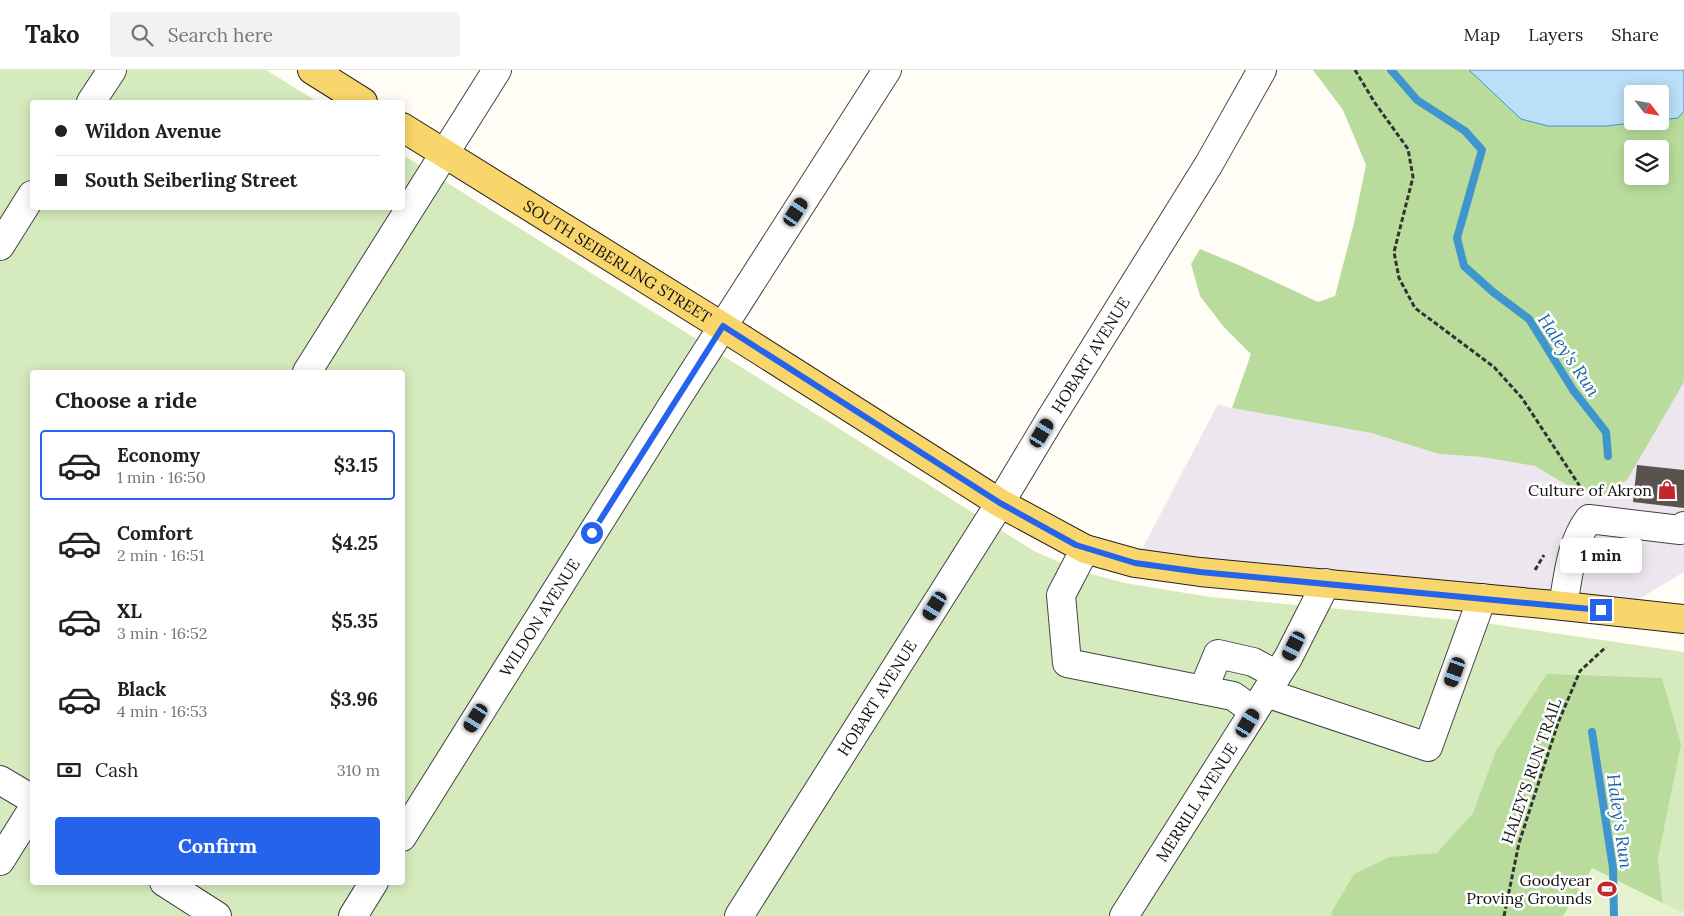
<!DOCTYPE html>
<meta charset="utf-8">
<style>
:root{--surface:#fff;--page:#f2f2f2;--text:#202124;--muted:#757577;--line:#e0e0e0;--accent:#2563eb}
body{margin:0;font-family:Lora,serif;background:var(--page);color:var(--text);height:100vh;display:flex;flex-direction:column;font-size:19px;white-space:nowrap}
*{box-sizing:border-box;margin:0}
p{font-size:16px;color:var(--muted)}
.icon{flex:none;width:28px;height:28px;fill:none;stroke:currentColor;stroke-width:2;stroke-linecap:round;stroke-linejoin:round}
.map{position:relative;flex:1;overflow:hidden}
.drawer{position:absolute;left:30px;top:300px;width:375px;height:515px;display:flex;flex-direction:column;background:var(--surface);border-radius:5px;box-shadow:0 2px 12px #0003}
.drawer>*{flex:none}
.hud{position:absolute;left:30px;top:30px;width:375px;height:110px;border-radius:5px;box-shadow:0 2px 12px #0003;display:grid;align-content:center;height:110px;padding:0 25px;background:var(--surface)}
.needle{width:32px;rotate:121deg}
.buttons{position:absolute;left:1624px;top:15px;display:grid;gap:10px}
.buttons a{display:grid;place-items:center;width:45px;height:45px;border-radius:5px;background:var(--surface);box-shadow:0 2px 12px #0003;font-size:25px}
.end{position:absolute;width:22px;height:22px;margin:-11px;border:6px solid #2563eb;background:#fff;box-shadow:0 0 0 2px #fff}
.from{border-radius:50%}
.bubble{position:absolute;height:35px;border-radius:5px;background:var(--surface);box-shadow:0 2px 12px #0003;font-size:16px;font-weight:800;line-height:35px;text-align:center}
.car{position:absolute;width:15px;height:30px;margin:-15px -8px;border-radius:6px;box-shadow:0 0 4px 1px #0007;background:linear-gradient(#222 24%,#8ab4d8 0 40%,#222 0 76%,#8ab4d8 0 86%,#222 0)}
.hud b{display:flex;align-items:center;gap:18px;height:48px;font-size:19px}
.hud b+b{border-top:1px solid var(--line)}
.hud i{width:12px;height:12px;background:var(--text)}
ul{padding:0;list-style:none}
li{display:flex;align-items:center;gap:15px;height:70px;margin:0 10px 8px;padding:0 15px;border:2px solid transparent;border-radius:5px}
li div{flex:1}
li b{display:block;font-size:19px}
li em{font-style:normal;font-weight:800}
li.selected{border-color:var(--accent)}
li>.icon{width:45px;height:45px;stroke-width:1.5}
h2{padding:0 25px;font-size:22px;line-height:60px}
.pay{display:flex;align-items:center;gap:12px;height:55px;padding:0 25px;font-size:19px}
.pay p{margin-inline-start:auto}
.button{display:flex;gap:10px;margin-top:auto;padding:10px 25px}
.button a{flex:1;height:58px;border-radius:5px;background:var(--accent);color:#fff;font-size:20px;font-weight:800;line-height:58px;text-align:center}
header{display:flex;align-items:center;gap:30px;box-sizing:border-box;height:70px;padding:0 25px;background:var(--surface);border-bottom:1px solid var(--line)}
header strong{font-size:24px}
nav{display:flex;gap:28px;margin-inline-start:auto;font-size:18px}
.search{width:350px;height:45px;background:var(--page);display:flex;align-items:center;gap:12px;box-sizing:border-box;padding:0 18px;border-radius:5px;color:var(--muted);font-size:19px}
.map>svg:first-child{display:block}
</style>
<header>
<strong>Tako</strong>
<div class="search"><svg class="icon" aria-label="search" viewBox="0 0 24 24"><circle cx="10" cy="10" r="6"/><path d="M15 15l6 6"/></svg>Search here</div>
<nav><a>Map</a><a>Layers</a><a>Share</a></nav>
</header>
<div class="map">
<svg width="1684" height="846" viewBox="0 0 1684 846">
<rect width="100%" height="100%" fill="#fffdf5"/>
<path fill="#eee6ef" d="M1684 312V502L1634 532 1140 483 1218 334 1232 338 1371 363 1439 384 1482 387 1535 396 1575 420 1654 361Z"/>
<path fill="#d5ebbd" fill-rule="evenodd" d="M0 0H266L318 32H32V138H402L403 85 1034 481 1076 500 1125 513 1210 527 1478 552 1684 582V846H0ZM32 302H402V812H32Z"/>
<g fill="#b9dc9c" fill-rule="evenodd">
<path d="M1313 0H1684V312L1627 410 1600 427 1575 420 1535 396 1482 387 1439 384 1371 363 1232 338 1251 284 1223 256 1200 226 1191 194 1200 179 1241 196 1318 232 1335 226 1354 153 1366 95 1343 40ZM1632 24H1660V51H1632ZM1632 79H1660V106H1632Z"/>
<path d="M1547 604 1662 608 1681 674 1658 788 1664 846H1333L1331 843 1354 804 1390 787 1437 783 1473 743 1496 681Z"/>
</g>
<path fill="#e6f2cf" d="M1592 798 1679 841H1684V846H1563Z"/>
<path fill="#b9e0f7" stroke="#3f96cf" d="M1469 0H1684V41L1678 48 1660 50V24H1632V51H1647L1607 56H1548L1521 49Z"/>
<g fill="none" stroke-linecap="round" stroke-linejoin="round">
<g stroke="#3f96cf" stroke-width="8">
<path d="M1391 0 1417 30 1465 61 1482 80 1457 168 1464 196 1493 222 1529 249 1573 320 1606 362 1608 386"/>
<path d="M1592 662 1613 798 1614 846"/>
</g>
</g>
<path fill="#5a524d" d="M1637 395 1684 400V438L1633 432Z"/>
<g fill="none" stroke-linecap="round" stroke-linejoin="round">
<g stroke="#444" stroke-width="30">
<g id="minor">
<path d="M91 32 112 0"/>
<path d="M0 176 32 125"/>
<path d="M307 302 497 0"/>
<path d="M1085 479 1061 525 1067 593 1233 626 1254 641"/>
<path d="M1563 536C1568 507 1571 472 1589 449L1680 460 1684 456"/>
<path d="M1203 620 1218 584 1253 592 1277 605"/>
<path d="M1266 623 1428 677 1482 528"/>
<path d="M0 710 32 729"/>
<path id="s1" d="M402 767 677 328 887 0"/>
<path d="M0 791 32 740"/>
<path d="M164 812 217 846"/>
<path d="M353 846 374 812"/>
<path id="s2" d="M739 846 1000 433 1051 348 1209 94 1262 0"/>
<path id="s3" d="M1124 846 1288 588 1326 513"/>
</g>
</g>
<g stroke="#222" stroke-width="30">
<g id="major">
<path d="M312 0 363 32"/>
<path id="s4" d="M402 57 723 257 1000 433 1085 479 1135 493 1200 502 1554 535 1684 549"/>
</g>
</g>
<g stroke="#333" stroke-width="3" stroke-dasharray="5 2.5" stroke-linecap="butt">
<path d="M1355 0 1375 33 1408 79 1413 107 1394 182 1399 208 1415 238 1494 297 1522 328 1581 418 1577 425"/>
<path d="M1535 500 1544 485"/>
<path d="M1504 846 1519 773 1558 653 1580 601 1606 577"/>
</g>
<use href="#minor" stroke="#fff" stroke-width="28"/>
<use href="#major" stroke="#f9d66b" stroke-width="28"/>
</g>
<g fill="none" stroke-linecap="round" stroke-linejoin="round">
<path stroke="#2563eb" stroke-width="6" d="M592 463 723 256 1000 433 1076 475 1135 493 1200 502 1601 540"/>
</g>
<defs>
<g id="shop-bare" transform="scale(1.5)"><path d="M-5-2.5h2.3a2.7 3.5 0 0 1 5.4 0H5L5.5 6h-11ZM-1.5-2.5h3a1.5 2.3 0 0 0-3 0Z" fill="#c4262e" stroke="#fff" stroke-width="2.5" paint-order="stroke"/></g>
<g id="stadium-bare" transform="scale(1.5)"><path d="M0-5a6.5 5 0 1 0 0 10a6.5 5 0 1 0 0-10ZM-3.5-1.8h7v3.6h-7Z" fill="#c4262e" stroke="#fff" stroke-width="2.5" paint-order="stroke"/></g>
</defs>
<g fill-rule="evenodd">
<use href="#shop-bare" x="1667" y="420"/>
<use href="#stadium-bare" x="1607" y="819"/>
</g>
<g text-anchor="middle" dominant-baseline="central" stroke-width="5" stroke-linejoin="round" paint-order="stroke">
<g font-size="16" fill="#111" stroke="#fff">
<text stroke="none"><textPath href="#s4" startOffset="254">SOUTH SEIBERLING STREET</textPath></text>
<text stroke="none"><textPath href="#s2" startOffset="662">HOBART AVENUE</textPath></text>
<text stroke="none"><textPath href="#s1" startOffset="259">WILDON AVENUE</textPath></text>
<text stroke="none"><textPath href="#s2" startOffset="258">HOBART AVENUE</textPath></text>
<text transform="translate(1531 701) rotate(-71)">HALEY'S RUN TRAIL</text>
<text stroke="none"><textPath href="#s3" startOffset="135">MERRILL AVENUE</textPath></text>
</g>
<g font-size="16" fill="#111" stroke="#fff" text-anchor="end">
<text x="1652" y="420">Culture of Akron</text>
<text x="1592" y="810">Goodyear<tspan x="1592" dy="18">Proving Grounds</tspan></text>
</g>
<g font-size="18" font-style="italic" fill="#1768a6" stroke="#fff">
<text transform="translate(1569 285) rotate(56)">Haley's Run</text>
<text transform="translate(1620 751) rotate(82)">Haley's Run</text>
</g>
</g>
</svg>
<div class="buttons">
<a><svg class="needle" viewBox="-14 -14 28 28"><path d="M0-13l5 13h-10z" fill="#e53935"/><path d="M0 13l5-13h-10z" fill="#757577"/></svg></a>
<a><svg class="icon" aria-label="layers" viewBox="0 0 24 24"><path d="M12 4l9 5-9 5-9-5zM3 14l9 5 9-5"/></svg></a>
</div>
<i class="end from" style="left:592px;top:463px"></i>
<i class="end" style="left:1601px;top:540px"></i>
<div class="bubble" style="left:1560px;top:468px;width:82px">1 min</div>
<i class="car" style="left:796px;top:142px;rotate:33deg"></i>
<i class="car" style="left:1042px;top:363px;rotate:31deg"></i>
<i class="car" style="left:935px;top:536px;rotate:212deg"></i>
<i class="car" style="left:1294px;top:576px;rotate:207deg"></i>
<i class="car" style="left:1455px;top:602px;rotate:200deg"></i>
<i class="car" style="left:476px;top:648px;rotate:212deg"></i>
<i class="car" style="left:1248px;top:653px;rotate:31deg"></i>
<div class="hud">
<b><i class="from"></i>Wildon Avenue</b>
<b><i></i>South Seiberling Street</b>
</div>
<section class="drawer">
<h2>Choose a ride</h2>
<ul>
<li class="selected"><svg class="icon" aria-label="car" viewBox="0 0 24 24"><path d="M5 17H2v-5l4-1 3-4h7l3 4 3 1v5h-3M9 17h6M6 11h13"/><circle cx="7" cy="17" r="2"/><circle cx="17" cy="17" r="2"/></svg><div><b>Economy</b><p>1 min · 16:50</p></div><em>$3.15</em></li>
<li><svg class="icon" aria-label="car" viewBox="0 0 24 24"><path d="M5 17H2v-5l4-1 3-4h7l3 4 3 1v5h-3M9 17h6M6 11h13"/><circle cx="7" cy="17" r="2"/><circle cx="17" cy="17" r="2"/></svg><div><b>Comfort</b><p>2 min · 16:51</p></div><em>$4.25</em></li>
<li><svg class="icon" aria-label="car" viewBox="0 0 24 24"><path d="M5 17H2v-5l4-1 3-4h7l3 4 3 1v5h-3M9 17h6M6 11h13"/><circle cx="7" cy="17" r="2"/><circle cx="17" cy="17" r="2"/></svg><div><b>XL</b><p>3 min · 16:52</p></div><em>$5.35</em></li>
<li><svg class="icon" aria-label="car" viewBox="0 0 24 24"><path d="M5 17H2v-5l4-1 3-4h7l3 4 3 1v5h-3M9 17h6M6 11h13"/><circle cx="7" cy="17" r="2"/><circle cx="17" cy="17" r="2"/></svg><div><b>Black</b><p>4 min · 16:53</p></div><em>$3.96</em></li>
</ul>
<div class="pay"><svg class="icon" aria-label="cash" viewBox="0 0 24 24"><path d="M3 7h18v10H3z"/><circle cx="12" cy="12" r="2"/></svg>Cash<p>310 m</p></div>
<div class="button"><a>Confirm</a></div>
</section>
</div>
